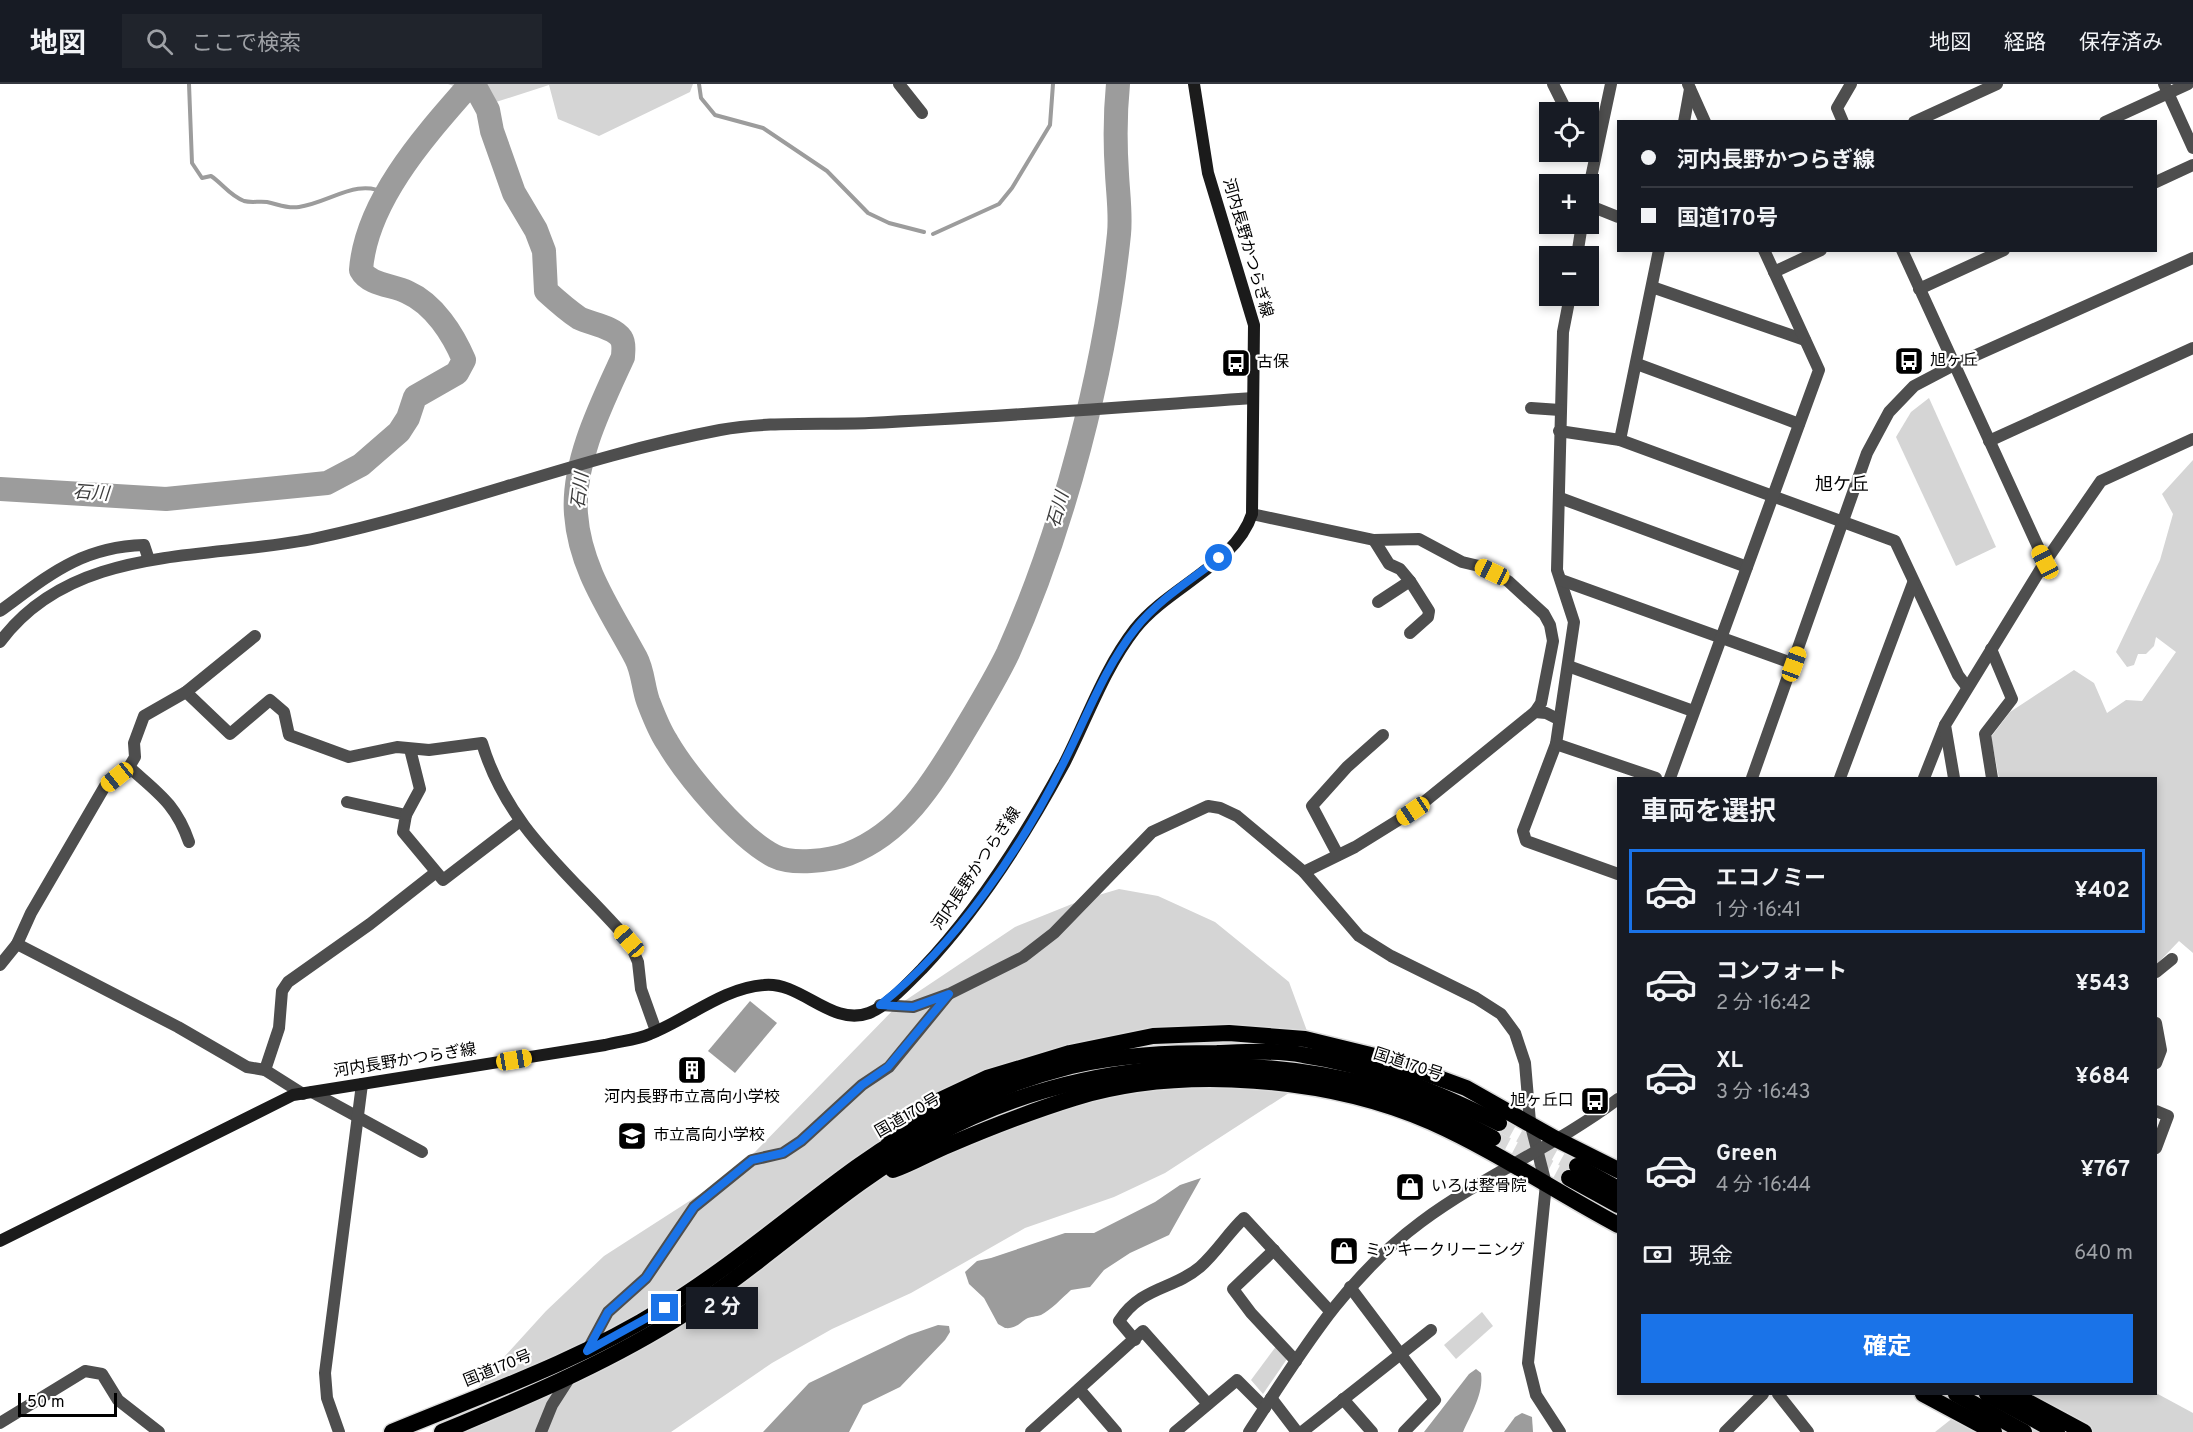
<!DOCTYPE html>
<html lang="ja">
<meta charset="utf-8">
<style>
:root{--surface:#171b24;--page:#20242c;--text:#f1f3f6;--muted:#9ea1a6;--line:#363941;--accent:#1a73e8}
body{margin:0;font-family:Overpass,"Noto Sans JP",sans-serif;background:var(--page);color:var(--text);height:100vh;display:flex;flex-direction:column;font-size:22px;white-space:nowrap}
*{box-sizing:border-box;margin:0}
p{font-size:20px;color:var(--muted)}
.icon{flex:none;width:33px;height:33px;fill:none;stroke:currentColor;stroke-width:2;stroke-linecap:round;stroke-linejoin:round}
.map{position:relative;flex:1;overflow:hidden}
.sheet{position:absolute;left:1617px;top:693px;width:540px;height:618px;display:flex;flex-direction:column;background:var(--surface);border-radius:0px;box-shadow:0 3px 9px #0003}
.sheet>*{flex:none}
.top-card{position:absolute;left:1617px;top:36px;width:540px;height:132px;border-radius:0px;box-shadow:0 3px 9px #0003;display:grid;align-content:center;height:132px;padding:0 24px;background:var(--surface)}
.tools{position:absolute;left:1539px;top:18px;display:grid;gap:12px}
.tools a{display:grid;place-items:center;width:60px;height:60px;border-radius:0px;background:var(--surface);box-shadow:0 3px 9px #0003;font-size:30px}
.scale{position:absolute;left:18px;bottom:15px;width:99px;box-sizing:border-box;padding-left:6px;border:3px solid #000;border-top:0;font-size:16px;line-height:21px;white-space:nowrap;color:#000;-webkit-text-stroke:4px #fff;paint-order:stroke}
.end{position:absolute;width:27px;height:27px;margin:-14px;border:8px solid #1a73e8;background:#fff;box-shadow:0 0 0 3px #fff}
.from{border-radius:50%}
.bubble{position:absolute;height:42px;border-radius:0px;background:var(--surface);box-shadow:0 3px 9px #0003;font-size:20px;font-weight:700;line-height:42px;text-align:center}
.car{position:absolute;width:18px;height:36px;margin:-18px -9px;border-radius:8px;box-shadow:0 0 4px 2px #0007;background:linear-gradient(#f5c518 24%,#345 0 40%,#f5c518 0 76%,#345 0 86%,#f5c518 0)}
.top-card b{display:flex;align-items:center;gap:21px;height:57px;font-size:22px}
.top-card b+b{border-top:2px solid var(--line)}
.top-card i{width:15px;height:15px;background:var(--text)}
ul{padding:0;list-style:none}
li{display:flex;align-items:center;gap:18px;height:84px;margin:0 12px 9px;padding:0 12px;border:3px solid transparent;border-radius:0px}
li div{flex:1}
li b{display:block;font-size:22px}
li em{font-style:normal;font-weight:700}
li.active{border-color:var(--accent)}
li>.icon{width:54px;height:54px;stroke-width:1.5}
h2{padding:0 24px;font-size:27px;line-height:72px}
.pay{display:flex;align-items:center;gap:15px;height:66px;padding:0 24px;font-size:22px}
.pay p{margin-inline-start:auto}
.cta{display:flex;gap:12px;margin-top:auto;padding:12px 24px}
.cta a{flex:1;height:69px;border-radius:0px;background:var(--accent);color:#fff;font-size:24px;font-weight:700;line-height:69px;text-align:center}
header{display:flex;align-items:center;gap:36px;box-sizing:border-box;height:84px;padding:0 30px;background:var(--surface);border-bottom:2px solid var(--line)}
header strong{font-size:28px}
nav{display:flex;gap:33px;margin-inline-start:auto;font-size:21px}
.search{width:420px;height:54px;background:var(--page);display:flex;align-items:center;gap:15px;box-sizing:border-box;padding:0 21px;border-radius:0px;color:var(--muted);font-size:22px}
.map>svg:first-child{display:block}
</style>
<header>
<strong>地図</strong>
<div class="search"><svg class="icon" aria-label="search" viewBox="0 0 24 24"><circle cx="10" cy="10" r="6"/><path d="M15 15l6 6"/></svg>ここで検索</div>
<nav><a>地図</a><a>経路</a><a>保存済み</a></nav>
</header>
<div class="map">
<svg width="2193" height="1348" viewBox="0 0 2193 1348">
<rect width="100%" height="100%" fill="#fff"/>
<g fill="#d5d5d5">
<path d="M448 0H693L690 8 599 52 558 35 549 1 496 18Z"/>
<path d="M1929 314 1996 463 1956 482 1896 353 1911 328Z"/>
<path d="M2193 376V869L2179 857 2156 881V694H1999L1991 653 2010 628 2074 586 2094 599 2107 629 2126 616 2142 617 2176 568 2156 553 2154 562 2146 570H2138L2134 581 2127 583 2116 568 2160 476 2173 430 2162 410Z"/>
<path d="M1119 805 1158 812 1215 838 1289 898 1314 966 1312 994 1165 1089 1114 1113 1025 1144 911 1209 832 1245 772 1279 671 1348H445L486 1293 546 1227 604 1172 705 1107 755 1068 897 922 1015 843 1082 816Z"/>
<path d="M1482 1228 1493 1242 1456 1275 1444 1261Z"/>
<path d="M1277 1261 1289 1272 1263 1310 1251 1296Z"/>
<path d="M2156 1309 2193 1329V1348H1935L1983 1310Z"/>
</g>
<g fill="#9c9c9c">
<path d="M750 917 777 939 735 989 708 967Z"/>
<path d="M1201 1094 1169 1151 1130 1169 1104 1186 1090 1203 1071 1206C1062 1214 1051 1226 1041 1231 1036 1233 1031 1232 1026 1235 1018 1240 1016 1245 1005 1244L998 1240 984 1214 969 1200 965 1188 977 1177 991 1174 1065 1149H1094L1155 1118 1180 1101Z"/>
<path d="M938 1241 949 1242 950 1248 945 1256 900 1303 863 1321 849 1348H763L809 1299 909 1251Z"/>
<path d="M1476 1285 1481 1289C1484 1309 1471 1330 1463 1348H1424L1469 1290Z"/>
<path d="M1522 1329 1532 1333 1533 1348H1504L1515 1333Z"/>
</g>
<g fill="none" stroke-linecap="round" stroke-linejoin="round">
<g stroke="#9c9c9c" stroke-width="4">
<path d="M189 0 192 79 202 94 211 92C223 100 229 111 244 117 251 119 259 117 267 118 278 120 286 125 299 123 329 119 358 93 386 110"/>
<path d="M699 0 701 14 715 31 763 44 827 87 868 129 889 139 924 148"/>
<path d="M933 150 999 120 1012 104 1050 41 1053 0"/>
</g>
<path stroke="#9c9c9c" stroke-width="24" d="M0 405 166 415 327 399 361 381 399 348 408 334 415 313 457 289 464 276C453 250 434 220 407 208 393 201 369 201 361 186 366 118 423 54 466 5L477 6 488 26 492 47 514 109 536 146 544 167 546 207C557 217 567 226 579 234 591 240 614 243 621 254 625 260 623 267 623 273 602 319 572 378 576 430 580 485 611 527 636 574 643 587 643 603 648 617 653 630 659 646 667 658 687 692 739 754 774 772 792 781 830 777 848 770 902 749 931 702 960 654 976 627 994 598 1008 569 1064 444 1105 286 1119 150 1121 130 1118 110 1117 90 1115 60 1115 30 1118 0"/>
<g stroke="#d9d9d9" stroke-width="16" stroke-dasharray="16 8" stroke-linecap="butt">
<path d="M1499 1039 1577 1082"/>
<path d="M1493 1054 1569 1094"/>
</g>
<g stroke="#dbdbdb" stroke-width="19">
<g id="trunk">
<path d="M889 1054 921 1025 987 994 1070 969 1153 952 1229 949 1305 955 1387 975 1466 1004 1556 1055 1618 1086"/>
<path d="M1577 1082 1618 1105"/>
<path d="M893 1086C913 1079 931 1068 951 1060 991 1043 1032 1027 1074 1014 1182 981 1328 993 1431 1038 1496 1067 1556 1108 1618 1141"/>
<path d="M1569 1094 1618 1121"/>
<path d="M1923 1310 1994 1348"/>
<path d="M1956 1310 2024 1348"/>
<path d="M1987 1310 2057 1348"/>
<path d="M2013 1310 2084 1348"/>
<path d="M392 1348C484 1310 579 1277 664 1224 732 1182 792 1130 857 1083 920 1038 995 1001 1071 982 1119 971 1168 969 1217 969 1245 968 1276 966 1303 971 1372 981 1436 1008 1499 1039"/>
<path d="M442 1348C521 1315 600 1282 673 1237 764 1181 840 1103 934 1052 1065 980 1232 964 1376 1003 1418 1015 1455 1034 1493 1054"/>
</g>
</g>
<g stroke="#4e4e4e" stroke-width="12">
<path d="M899 0 922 29"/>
<path d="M1553 0 1567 28"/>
<path d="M1688 0 1705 38"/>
<path d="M2164 0 2193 64"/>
<path d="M1684 38 1690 5"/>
<path d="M1843 38 1837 24 1851 0"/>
<path d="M1914 38 1997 0"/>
<path d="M2105 38 2188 0"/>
<path d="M2156 98 2193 81"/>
<path d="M1588 108 1611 0"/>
<path d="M1588 121 1618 133"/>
<path d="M1902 166 2045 478"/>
<path d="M1577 172 1582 140"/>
<path d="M1774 188 1821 166"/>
<path d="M1652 203 1805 256"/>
<path d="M1919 205 2004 166"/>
<path d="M1570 212 1563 248 1557 486 1574 538 1556 660 1523 747 1526 757 1618 790"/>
<path d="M1637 280 1799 340"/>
<path d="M1531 324 1560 326"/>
<path d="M1559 347 1620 356 1895 457 1958 591 1967 603"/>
<path d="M1620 356 1659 166"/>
<path d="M1989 357 2193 264"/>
<path d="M1560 414 1747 483"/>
<path d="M1252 430 1374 456 1419 455 1462 478 1479 482 1508 497 1544 530 1550 541 1553 557 1541 619 1535 628"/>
<path d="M1374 456 1389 480 1400 485 1410 497 1429 527 1428 533 1410 549"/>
<path d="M1561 496 1794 580"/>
<path d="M1378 518 1410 497"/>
<path d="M0 527C48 492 80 463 144 461L149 476"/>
<path d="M1991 565 2012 615 1985 650 1992 694"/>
<path d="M1568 582 1693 627"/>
<path d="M186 608 230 650 270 616 284 628 289 651 349 673 397 663 429 666 482 659C508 746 572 791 629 857L638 878 641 905 656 947"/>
<path d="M1556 660 1656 694"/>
<path d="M129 683C158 709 176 720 189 758"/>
<path d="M1670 694 1819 286 1764 166"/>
<path d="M1840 694 1913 499"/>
<path d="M1924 694 1945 641"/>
<path d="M1954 694 1945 641 2045 478 2101 397 2193 355"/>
<path d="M347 718 406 731 403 748 443 796 520 737"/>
<path d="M406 731 420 705 410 665"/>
<path d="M1338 771 1312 722 1347 683 1383 651"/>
<path d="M1304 788 1355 763 1413 727 1535 628 1546 629 1558 635"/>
<path d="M17 860 178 943 247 983 265 986 303 1010"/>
<path d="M0 881 17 860 31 829 105 702 129 683 135 673 134 659 144 632 186 608 255 552"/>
<path d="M2156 888 2172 875"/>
<path d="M880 921 913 923 949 910 1023 873 1054 849 1152 748 1208 722 1220 724 1237 732 1304 788 1359 852 1391 872 1476 914 1501 930 1515 949 1525 979 1530 1038 1546 1100 1528 1279 1536 1311 1560 1348"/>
<path d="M2156 939 2161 966 2156 979"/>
<path d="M265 986 279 944 282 907 288 898 370 840 435 789"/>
<path d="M312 1008 422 1068"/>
<path d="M2156 1027 2168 1032 2156 1064"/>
<path d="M1274 1166 1233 1205 1251 1229 1296 1277"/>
<path d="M1350 1203 1435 1316 1404 1348"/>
<path d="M1135 1256 1119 1237C1142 1202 1173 1206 1200 1183 1217 1168 1228 1149 1244 1134L1329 1226"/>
<path d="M587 1267 608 1228 646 1194 694 1123 752 1076 783 1069 801 1057 862 1001 889 983 948 911"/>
<path d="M1079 1305 1116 1348"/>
<path d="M1778 1310 1808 1348"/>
<path d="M1271 1314 1297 1348"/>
<path d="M1343 1315 1372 1348"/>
<path d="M0 1339 85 1287 102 1290 118 1316 159 1348"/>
<path d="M339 1348 327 1314 325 1289 362 1000"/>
<path d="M541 1348 552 1321 570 1293"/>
<path d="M1031 1348 1143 1247 1208 1320"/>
<path d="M1175 1348 1237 1296 1265 1324"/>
<path d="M1302 1348 1431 1246"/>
<path d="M1725 1348 1763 1310"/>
</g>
<g stroke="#4e4e4e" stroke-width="12">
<path d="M0 558C74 458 209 477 317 454 453 425 583 372 720 346 768 337 820 341 869 339 997 333 1125 323 1253 314"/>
<path d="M1752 694 1867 369 1889 328 1914 302 1954 281 2193 174"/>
<path d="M1249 1348C1301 1269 1344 1195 1421 1138 1483 1092 1557 1061 1618 1015"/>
</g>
<path stroke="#1b1b1b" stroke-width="12" d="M0 1157 293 1011 605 961C620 957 637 956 650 950 688 935 723 904 764 901 801 897 831 943 869 929 886 923 909 898 922 885 979 825 1025 752 1064 680 1087 635 1104 585 1135 545 1168 503 1236 480 1252 430L1254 241 1208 89 1194 0"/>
<use href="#trunk" stroke="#000" stroke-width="16"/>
</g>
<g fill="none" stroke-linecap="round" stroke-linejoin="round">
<path stroke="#1a73e8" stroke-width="8" d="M665 1224 587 1267 608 1228 646 1194 694 1123 752 1076 783 1069 801 1057 862 1001 888 983 949 910 913 923 880 921C956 861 1022 764 1065 676 1087 632 1105 583 1136 544 1158 516 1191 496 1219 474"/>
</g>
<defs>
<g id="bus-square" transform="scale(1.5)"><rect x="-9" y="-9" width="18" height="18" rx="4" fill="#000" stroke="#fff"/><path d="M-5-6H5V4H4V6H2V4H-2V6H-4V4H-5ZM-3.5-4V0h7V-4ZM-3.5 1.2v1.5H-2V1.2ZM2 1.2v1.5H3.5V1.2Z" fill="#fff"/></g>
<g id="building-square" transform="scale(1.5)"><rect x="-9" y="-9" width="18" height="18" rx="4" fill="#000" stroke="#fff"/><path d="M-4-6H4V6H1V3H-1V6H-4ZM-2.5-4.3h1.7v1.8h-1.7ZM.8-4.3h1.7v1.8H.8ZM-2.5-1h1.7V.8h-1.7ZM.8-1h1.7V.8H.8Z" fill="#fff"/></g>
<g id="school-square" transform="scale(1.5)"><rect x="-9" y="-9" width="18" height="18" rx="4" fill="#000" stroke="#fff"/><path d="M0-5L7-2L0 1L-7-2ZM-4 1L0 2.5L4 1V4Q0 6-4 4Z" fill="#fff"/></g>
<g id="shop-square" transform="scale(1.5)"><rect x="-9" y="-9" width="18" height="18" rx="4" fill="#000" stroke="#fff"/><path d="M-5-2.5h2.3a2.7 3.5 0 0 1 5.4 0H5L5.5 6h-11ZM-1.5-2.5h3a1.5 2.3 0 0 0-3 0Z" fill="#fff"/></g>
</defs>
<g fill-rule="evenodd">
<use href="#bus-square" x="1909" y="277"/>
<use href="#bus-square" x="1236" y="279"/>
<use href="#building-square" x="692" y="986"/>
<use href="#bus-square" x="1595" y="1017"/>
<use href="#school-square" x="632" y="1052"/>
<use href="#shop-square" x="1410" y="1103"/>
<use href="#shop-square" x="1344" y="1167"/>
</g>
<g text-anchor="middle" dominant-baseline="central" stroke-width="4.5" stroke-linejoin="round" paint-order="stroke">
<g font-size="16" fill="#000" stroke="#fff">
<text transform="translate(1247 164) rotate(74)">河内長野かつらぎ線</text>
<text transform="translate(977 785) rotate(-56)">河内長野かつらぎ線</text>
<text transform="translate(405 977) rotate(-9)">河内長野かつらぎ線</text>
<text transform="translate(1408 981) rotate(18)">国道170号</text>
<text transform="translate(908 1032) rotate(-30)">国道170号</text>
<text transform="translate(498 1285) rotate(-22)">国道170号</text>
</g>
<g font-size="16" fill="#000" stroke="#fff" text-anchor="start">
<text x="1930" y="277">旭ヶ丘</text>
<text x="1257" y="279">古保</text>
<text x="692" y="1014" text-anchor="middle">河内長野市立高向小学校</text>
<text x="1574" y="1017" text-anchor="end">旭ヶ丘口</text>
<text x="653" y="1052">市立高向小学校</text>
<text x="1431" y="1103">いろは整骨院</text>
<text x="1365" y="1167">ミッキークリーニング</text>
</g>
<g font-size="18" fill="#000" stroke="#fff">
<text x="1842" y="401">旭ケ丘</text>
</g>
<g font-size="18" font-style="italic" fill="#3d3d3d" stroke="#fff">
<text transform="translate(581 407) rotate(-83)">石川</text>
<text transform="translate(91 410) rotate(4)">石川</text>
<text transform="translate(1059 426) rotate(-74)">石川</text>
</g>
</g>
</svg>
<div class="tools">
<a><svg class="icon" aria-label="locate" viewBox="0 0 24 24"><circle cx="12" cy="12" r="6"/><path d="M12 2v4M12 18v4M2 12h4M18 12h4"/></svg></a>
<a>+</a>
<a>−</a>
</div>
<div class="scale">50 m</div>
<i class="end from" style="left:1219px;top:474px"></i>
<i class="end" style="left:665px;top:1224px"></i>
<div class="bubble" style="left:686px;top:1203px;width:72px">2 分</div>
<i class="car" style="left:2045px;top:478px;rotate:332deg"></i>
<i class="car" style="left:1492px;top:488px;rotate:295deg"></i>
<i class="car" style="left:1794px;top:580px;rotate:20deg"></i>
<i class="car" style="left:117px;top:693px;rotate:231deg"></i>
<i class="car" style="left:1413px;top:727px;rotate:236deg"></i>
<i class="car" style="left:629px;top:857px;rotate:319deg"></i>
<i class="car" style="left:514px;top:976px;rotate:80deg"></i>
<div class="top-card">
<b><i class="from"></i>河内長野かつらぎ線</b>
<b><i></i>国道170号</b>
</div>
<section class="sheet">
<h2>車両を選択</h2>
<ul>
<li class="active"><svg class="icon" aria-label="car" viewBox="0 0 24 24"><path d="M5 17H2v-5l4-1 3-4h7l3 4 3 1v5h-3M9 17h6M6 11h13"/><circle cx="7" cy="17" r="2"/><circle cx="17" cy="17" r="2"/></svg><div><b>エコノミー</b><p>1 分 · 16:41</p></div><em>¥402</em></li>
<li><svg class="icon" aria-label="car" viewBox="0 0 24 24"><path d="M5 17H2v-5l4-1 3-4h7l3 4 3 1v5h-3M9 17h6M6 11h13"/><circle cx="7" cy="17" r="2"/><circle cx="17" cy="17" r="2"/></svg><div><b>コンフォート</b><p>2 分 · 16:42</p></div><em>¥543</em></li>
<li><svg class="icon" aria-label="car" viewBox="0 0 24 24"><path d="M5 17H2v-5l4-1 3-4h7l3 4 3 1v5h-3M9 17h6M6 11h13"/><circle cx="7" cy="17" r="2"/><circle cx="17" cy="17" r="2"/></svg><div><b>XL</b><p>3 分 · 16:43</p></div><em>¥684</em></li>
<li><svg class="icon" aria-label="car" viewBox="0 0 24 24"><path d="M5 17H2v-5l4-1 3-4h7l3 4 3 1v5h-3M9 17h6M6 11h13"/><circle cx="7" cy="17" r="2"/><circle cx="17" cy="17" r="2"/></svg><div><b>Green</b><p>4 分 · 16:44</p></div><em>¥767</em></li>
</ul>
<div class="pay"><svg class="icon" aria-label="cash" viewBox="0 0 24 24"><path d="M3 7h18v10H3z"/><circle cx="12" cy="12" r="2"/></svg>現金<p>640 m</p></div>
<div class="cta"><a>確定</a></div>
</section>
</div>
